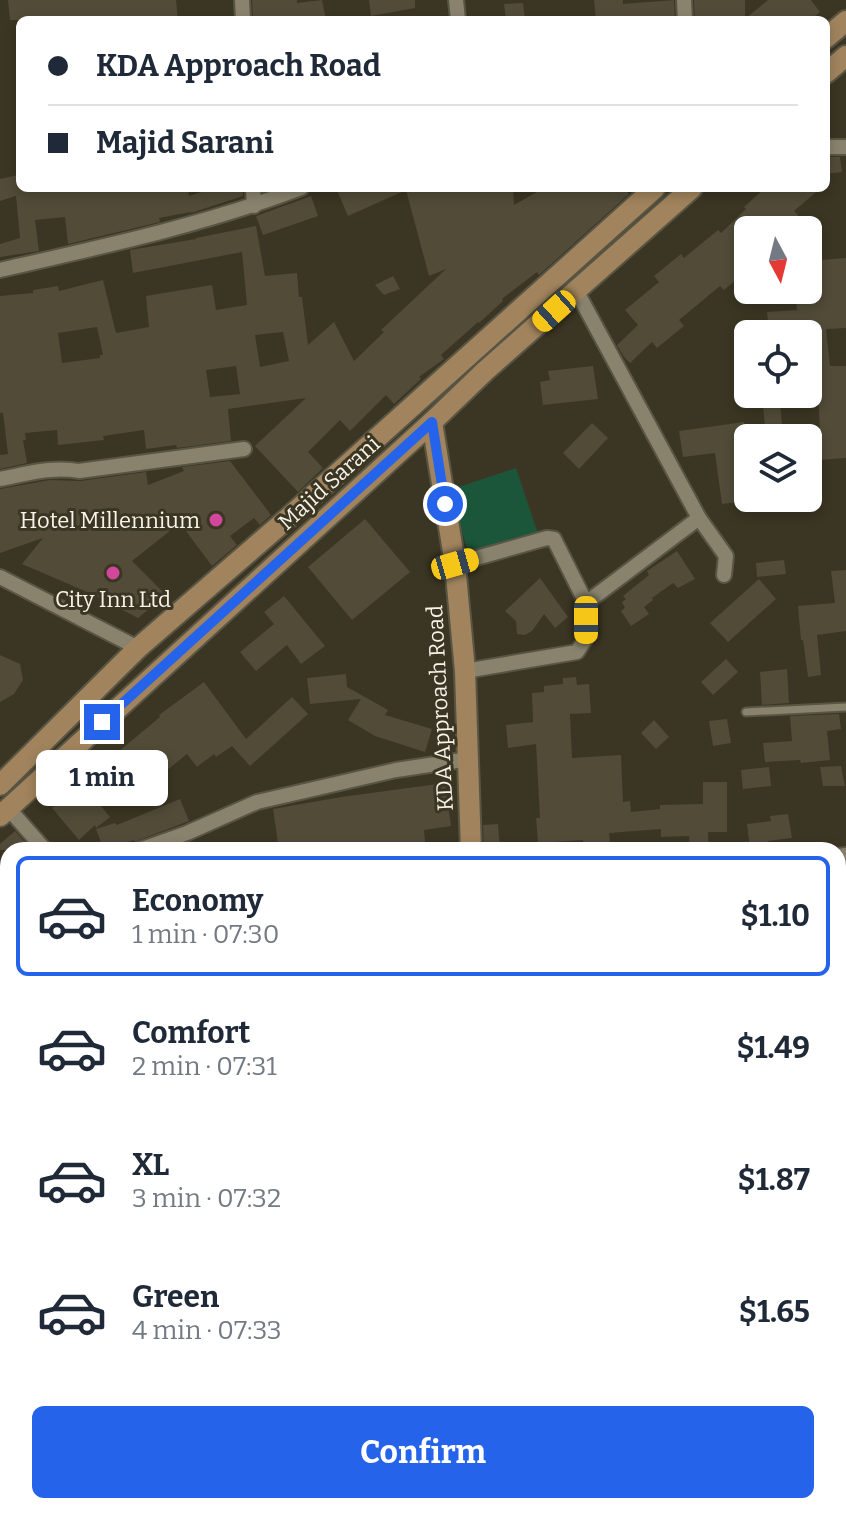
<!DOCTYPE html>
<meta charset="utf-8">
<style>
:root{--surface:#fff;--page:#f2f2f3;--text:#1f2937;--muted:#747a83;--line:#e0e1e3;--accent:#2563eb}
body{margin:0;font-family:Bitter,serif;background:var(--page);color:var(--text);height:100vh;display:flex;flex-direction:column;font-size:30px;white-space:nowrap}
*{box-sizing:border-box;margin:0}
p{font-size:26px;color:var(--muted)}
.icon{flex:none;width:44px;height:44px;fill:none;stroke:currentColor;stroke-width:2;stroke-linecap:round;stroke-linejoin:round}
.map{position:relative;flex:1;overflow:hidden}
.drawer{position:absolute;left:0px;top:842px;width:846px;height:672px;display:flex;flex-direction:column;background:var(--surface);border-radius:24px 24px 0 0;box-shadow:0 4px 12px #0003}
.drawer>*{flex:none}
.banner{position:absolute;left:16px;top:16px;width:814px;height:176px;border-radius:12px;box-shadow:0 4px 12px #0003;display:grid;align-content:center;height:176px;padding:0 32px;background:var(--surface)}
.needle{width:52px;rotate:173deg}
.fabs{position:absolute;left:734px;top:216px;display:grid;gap:16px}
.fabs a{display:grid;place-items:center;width:88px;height:88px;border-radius:12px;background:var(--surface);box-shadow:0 4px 12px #0003;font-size:40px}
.end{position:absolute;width:36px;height:36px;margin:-18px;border:10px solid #2563eb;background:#fff;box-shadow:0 0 0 4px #fff}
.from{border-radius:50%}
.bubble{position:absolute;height:56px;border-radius:12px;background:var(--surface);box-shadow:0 4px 12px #0003;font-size:26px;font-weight:700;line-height:56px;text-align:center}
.car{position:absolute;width:24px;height:48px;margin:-24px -12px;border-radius:10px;box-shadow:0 0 6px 2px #0007;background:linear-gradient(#f5c518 24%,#345 0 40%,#f5c518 0 76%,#345 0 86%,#f5c518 0)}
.banner b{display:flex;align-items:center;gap:28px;height:76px;font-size:30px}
.banner b+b{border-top:2px solid var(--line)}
.banner i{width:20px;height:20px;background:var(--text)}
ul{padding:14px 0 0;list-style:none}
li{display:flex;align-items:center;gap:24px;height:120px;margin:0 16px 12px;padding:0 16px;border:4px solid transparent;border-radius:12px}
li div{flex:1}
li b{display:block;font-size:30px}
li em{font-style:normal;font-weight:700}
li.active{border-color:var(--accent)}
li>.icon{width:72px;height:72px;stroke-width:1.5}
.primary-button{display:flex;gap:16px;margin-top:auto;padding:16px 32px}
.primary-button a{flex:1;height:92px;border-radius:12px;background:var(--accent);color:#fff;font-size:32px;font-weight:700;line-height:92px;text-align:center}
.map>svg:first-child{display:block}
</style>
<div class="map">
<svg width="846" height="1514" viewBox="0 0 846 1514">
<rect width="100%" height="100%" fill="#3b3523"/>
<path fill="#453e24" d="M352 1506H467L473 1514H341Z"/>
<path fill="#1c563a" d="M516 468 538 534 469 555 449 490Z"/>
<g fill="#514b38" fill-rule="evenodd">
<path d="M8 0H176L178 20H10Z"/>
<path d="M252 0H297V3L322 0 326 20H253Z"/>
<path d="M369 0H415V8L371 16Z"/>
<path d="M594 0H623V4L674 0 675 20H596Z"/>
<path d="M694 0H745V19L768 0H811L820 12 810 20H695Z"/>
<path d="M523 3 525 20H506L504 4Z"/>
<path d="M826 157H840L842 172 826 174Z"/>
<path d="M18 175 20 188H188L189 196 214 188H243V196L191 213V212L159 218 160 222 68 244 65 217 35 220 39 251 0 257V244L20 238 16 196 0 201V179Z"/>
<path d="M336 188H513L514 205 544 188H623L629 194 539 275 537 272 502 299 503 301 479 323 478 322 441 355 444 359 419 377 421 379 394 404 386 395 350 431 340 420 308 452 323 468 298 492 255 446 306 398 228 409 231 441 177 448 176 445 146 449 144 430 103 436 104 440 58 445 57 430 25 433 26 440H23L27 463 0 469V455L8 454 3 413H0V296L33 293V290L58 286 59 291 103 280 116 333 149 327 146 296 212 285 216 310 247 305 242 252 133 273 130 250 196 239V238L256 226 265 276 297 273 299 297H302L308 345 334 322 354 361 384 332 381 330 446 269 429 276 406 190 348 216ZM97 327 103 355H100V358L62 363 58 333ZM283 332 289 361 260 367 255 335ZM236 366 240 394 210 397 206 370Z"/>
<path d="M765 188H821L794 211 798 215 782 230H748V270L724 290 720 286 679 320 684 326 657 348 652 342 630 363 624 357 617 345 638 325 625 310 659 282 654 276 681 254 684 258 718 230 721 233 746 209 744 207Z"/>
<path d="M311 196 318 216 263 235 256 216Z"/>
<path d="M846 258V328L826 329 830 366H846V458L818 460 816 435H820L818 386 808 387V330L769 332 767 312 797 310 795 290H808V261Z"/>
<path d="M393 276 400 289 384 295 375 285Z"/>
<path d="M593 366 598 399 543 405 540 382 550 380 548 371Z"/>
<path d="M779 395 782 424 765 426 762 396Z"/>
<path d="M744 422 748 447 747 501 722 504 715 453 683 457 679 431Z"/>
<path d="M592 423 608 438 579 469 563 453Z"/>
<path d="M230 461 271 515 260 525 254 518 230 536 237 545 212 566 180 523 132 561 166 595 138 618 94 595 22 564 43 538 0 553V489L50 480 80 481 146 472 148 485 184 471 182 467Z"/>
<path d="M365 519 410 572 352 620 308 567Z"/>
<path d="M677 551 695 579 678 588 673 583 652 598 653 600 644 607 649 614 631 626 621 611 625 608 622 602 626 599 623 596 649 575 647 571Z"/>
<path d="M784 560 786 574 757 577 756 563Z"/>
<path d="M846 570V631L817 635 821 675 808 677 803 640H801L798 606 835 603 831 571Z"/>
<path d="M540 578 568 617 555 628 544 614 532 631 525 635 517 634 516 621 505 611Z"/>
<path d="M759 579 776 599 728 642 710 623Z"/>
<path d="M284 596 325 646 301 664 287 645 256 671 240 652 274 624 264 612Z"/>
<path d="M0 655 20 664 23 680 14 694 0 702Z"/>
<path d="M726 659 738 672 713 695 701 682Z"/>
<path d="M787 669 789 703 762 705 760 672Z"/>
<path d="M346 674 347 687 388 710 385 715 432 729 425 752 375 736 348 720 361 699 310 704 307 678Z"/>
<path d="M576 677 577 685 589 684 591 713 570 714 572 758 621 755 623 802 630 801 631 812 660 809V805L703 804V782H727V832H708L709 850H690L689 836 661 837V829L609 833 611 850H584L583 840 538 843 536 818H540L536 744 508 748 506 725 533 722 532 693 544 692V686L563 684V678Z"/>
<path d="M204 682 246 739 292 697 308 714 250 766 232 746 216 757 214 754 197 767 187 754 134 797 106 762 160 717 159 715Z"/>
<path d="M839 714 841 729 827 731 830 760 801 763 800 760 765 762 763 743 792 741 790 716Z"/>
<path d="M727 719 731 743 713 746 709 721Z"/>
<path d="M654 720 669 737 656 749 641 733Z"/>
<path d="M841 766 845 786H823L820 767Z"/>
<path d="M769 767 771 786 743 789 741 770Z"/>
<path d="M81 782 110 817 96 828 95 825 79 840 52 808Z"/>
<path d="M445 783 451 826 424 830 426 850H279L273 809 341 797Z"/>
<path d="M180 799 189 821 134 842V840L104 850 96 829 115 823 117 825Z"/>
<path d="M788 814 792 838 768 841 769 846 750 849 747 824 771 821 770 816Z"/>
<path d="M498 824 500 850H484L483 825Z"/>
<path d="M15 831 32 850H0V844Z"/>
</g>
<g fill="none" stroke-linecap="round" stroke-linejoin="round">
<g stroke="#595544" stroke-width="11">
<path id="lane" d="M746 712 846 707"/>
</g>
<g stroke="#595544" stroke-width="18">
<g id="street">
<path d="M242 0 243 20"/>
<path d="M456 0 458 20"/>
<path d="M684 0 685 20"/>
<path d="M826 147H846"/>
<path d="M253 188 254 206"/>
<path d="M0 270C101 247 204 225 301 188"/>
<path d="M0 479C26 474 53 466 79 471L244 449"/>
<path d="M699 518 726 556 724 575"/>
<path d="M455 564 547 538 554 539 586 603 699 518 576 290"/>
<path d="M0 577 138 648"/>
<path d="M465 671 577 652 586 638V603"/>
<path d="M8 808 45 850"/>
<path d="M139 850 187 833 257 802 396 770 469 759"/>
<path d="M838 856 846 855"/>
<path d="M0 1000 8 997"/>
<path d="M0 1091H8"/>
<path d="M838 1317H846"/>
<path d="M0 1459 8 1453"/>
<path d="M313 1514 325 1506"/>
</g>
</g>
<g stroke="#595544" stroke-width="24">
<g id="secondary">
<path d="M826 38 846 21"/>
<path d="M826 73 846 56"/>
<path d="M432 422 455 564 465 671 471 850"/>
<path d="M0 785 138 648 288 518 655 188"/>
<path d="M0 816 432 422 485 371 692 188"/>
<path d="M514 1506 519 1514"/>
</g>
</g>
<g stroke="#595544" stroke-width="30">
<path id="highway" d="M0 1485 8 1495"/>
</g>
<use href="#lane" stroke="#89836e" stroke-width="7"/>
<use href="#street" stroke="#89836e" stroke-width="14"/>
<use href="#secondary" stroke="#a1845d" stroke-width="20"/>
<use href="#highway" stroke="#d98635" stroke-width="26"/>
</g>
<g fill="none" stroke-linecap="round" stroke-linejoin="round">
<path stroke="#2563eb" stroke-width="10" d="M102 722 432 422 445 504"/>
</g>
<g fill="#d1479c" stroke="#3b3523" stroke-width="3">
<circle cx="216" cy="520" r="8"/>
<circle cx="113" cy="573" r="8"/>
</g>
<g text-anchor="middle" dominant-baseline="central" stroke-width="6" stroke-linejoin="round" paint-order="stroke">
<g font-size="22" fill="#f6f3e8" stroke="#3b3523">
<text transform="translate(329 483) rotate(-42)">Majid Sarani</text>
<text transform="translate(440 708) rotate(-93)">KDA Approach Road</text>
</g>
<g font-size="22" fill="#f6f3e8" stroke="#3b3523" text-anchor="end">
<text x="200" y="520">Hotel Millennium</text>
<text x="113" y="599" text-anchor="middle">City Inn Ltd</text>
</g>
</g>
</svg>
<div class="fabs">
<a><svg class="needle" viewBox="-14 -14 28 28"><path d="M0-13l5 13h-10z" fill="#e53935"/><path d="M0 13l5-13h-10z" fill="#747a83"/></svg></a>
<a><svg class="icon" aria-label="locate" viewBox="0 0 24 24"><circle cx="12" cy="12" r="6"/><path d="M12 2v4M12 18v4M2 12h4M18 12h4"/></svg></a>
<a><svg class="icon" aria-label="layers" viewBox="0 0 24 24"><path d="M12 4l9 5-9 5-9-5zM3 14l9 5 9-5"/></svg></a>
</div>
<i class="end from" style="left:445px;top:504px"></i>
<i class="end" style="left:102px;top:722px"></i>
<div class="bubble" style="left:36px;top:750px;width:132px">1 min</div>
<i class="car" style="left:554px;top:311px;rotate:228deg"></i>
<i class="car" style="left:455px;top:564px;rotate:74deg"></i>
<i class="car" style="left:586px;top:620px;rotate:180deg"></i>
<div class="banner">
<b><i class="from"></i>KDA Approach Road</b>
<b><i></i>Majid Sarani</b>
</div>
<section class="drawer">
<ul>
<li class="active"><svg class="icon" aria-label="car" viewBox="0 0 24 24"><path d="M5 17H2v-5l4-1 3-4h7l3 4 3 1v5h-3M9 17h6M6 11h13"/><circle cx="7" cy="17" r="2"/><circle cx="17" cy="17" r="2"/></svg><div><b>Economy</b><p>1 min · 07:30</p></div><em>$1.10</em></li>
<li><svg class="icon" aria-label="car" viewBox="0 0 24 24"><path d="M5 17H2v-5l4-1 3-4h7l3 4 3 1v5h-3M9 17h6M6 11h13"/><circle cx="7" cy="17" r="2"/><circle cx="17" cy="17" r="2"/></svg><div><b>Comfort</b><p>2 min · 07:31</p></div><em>$1.49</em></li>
<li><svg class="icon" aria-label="car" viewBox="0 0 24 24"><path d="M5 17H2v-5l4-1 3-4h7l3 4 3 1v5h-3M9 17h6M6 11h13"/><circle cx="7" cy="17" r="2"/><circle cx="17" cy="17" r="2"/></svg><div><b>XL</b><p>3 min · 07:32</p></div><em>$1.87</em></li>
<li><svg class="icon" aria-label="car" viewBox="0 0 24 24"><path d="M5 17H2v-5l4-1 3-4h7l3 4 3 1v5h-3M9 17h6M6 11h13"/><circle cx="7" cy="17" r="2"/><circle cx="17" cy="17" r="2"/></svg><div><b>Green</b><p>4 min · 07:33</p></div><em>$1.65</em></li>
</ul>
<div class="primary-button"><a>Confirm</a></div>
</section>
</div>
